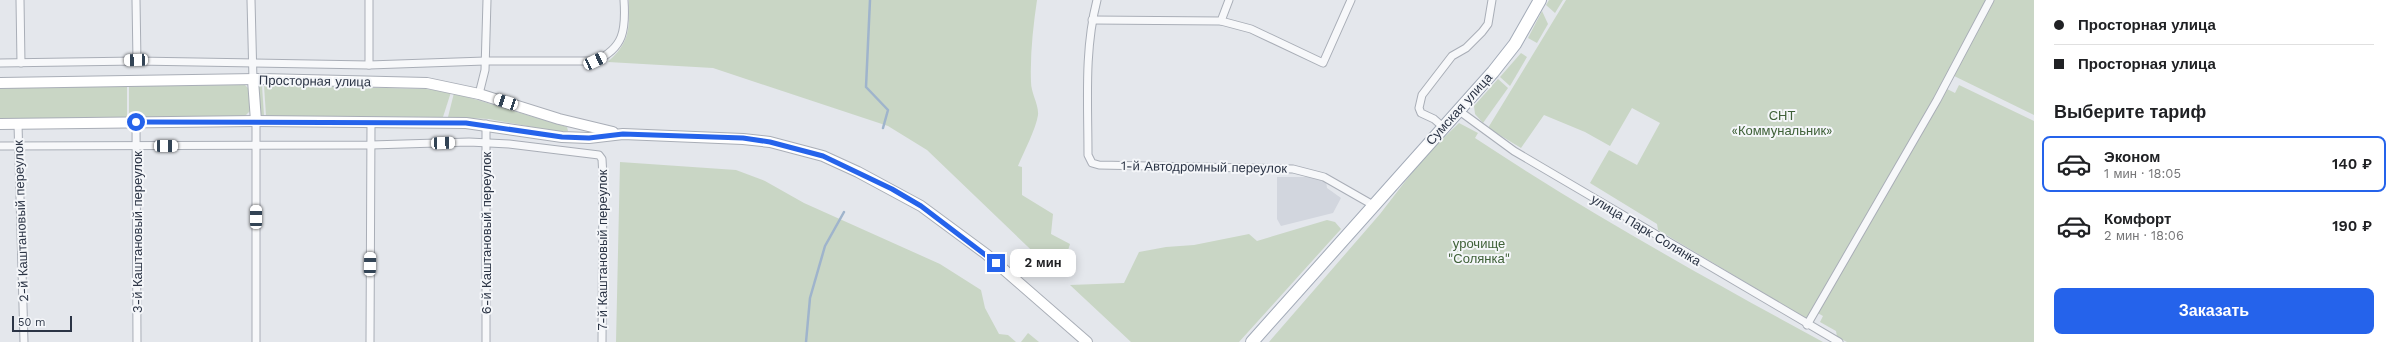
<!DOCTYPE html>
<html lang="ru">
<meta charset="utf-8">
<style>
:root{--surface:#fff;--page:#f6f6f6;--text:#202124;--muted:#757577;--line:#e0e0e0;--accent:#2563eb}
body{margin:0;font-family:"Work Sans",sans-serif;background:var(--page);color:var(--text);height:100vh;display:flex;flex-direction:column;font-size:15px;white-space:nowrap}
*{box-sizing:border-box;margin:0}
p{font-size:13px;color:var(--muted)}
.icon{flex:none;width:22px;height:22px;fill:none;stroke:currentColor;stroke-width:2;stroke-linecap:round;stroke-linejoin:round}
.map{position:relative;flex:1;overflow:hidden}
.details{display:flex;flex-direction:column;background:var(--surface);width:360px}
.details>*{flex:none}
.top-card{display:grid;align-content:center;height:88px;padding:0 20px;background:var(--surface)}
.scale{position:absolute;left:12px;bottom:10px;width:60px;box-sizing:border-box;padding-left:4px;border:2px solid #2b3445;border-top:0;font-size:11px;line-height:14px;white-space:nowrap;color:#2b3445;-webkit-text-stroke:3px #f4f6f9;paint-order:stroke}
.end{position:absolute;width:18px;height:18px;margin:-9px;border:5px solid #2563eb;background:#fff;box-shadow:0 0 0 2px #fff}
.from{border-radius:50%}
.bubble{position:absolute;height:28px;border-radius:8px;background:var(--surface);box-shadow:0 2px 10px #0003;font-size:13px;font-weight:600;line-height:28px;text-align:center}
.car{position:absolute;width:12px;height:24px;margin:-12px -6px;border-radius:5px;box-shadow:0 0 3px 1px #0007;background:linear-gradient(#fff 24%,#345 0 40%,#fff 0 76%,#345 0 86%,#fff 0)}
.top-card b{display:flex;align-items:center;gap:14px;height:38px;font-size:15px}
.top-card b+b{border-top:1px solid var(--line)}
.top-card i{width:10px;height:10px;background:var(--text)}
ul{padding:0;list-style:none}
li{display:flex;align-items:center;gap:12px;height:56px;margin:0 8px 6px;padding:0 12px;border:2px solid transparent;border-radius:8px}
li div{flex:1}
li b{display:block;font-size:15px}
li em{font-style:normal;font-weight:600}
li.active{border-color:var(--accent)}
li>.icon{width:36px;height:36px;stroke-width:1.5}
h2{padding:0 20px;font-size:18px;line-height:48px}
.button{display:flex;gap:8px;margin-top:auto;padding:8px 20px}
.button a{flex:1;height:46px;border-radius:8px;background:var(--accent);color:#fff;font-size:16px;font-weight:600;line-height:46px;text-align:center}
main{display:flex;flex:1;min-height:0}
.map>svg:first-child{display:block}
</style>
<main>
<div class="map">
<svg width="2034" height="342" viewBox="0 0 2034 342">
<rect width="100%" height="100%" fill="#e4e7ec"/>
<path fill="#d2d6de" d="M1277 177H1316L1326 181 1327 188 1341 198 1333 213 1281 226 1277 219Z"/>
<g fill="#c9d6c5">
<path d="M629 0H1037C1033 27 1030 55 1031 82 1031 93 1039 105 1038 115 1036 129 1024 151 1018 166L1022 167V195L1053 214 1051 234 1070 244 1064 263 1054 261 1050 268 927 150 888 126 713 68 608 62C631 41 629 29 629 0Z"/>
<path d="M1549 0H1563L1555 13 1546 5Z"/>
<path d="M1566 0H2034V115L1950 74 1809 320 1658 230 1657 224 1590 183 1609 150 1637 165 1660 123 1632 108 1610 146 1585 132 1544 115 1521 148 1488 128Z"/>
<path d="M1542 11 1548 24 1537 43 1528 38Z"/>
<path d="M1521 53 1527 57 1510 86 1500 77Z"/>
<path d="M1498 79 1508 88 1483 123 1475 114 1474 106Z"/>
<path d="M245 85 248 88 251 110 245 116 129 117V86Z"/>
<path d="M262 85 264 116 260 114 258 87Z"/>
<path d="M264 85 426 89 451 92 443 117 266 116Z"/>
<path d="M1959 85 2034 121V342H1847L1837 337 1836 331 1820 322 1823 316 1816 312 1947 89 1955 93Z"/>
<path d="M127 86V117L0 119V88Z"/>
<path d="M454 93 567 127 568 131H554L489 119 448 117Z"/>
<path d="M1459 123 1478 133 1475 138C1587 212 1705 278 1823 342H1269L1380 214 1424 157Z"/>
<path d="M620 162 736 170 765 181 804 203 940 264 981 290 985 308 999 334 1008 335 1016 342H616Z"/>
<path d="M1327 220 1335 222 1341 229 1239 342H1131L1070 285 1124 283 1139 252 1166 247 1194 245 1249 234 1257 241Z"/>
<path d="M1028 333 1039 342H1021Z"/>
</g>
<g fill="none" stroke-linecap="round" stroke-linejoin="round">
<g stroke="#9fb4cc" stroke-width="2.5">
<path d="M870 0 866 87 888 110 883 128"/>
<path d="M806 342 810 298 825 246 844 212"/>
</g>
<g stroke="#a9aeb7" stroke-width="9">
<g id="street">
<path d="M20 0 21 63"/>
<path d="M136 0 137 61"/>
<path d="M251 0 253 80"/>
<path d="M1097 0C1084 50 1088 103 1088 155L1092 163 1099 165 1293 169 1324 177 1373 205"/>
<path d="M1092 20 1221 21 1229 0"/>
<path d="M1221 21 1251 29 1323 63 1351 0"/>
<path d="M0 63 137 61 369 65 485 61H595C624 48 626 30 624 0"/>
<path d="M369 65V0"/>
<path d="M479 94 485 70 487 0"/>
<path d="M1458 110 1514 151 1839 342"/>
<path d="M136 122 137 342"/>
<path d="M18 124 24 342"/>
<path d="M486 124V342"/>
<path d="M1443 127 1434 119 1421 113 1419 108 1422 95 1452 56 1466 48 1482 32 1488 24 1492 0"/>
<path d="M0 146 371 145 469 142 509 144 599 155 602 159 603 177 602 342"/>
<path d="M1807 325 1937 100 1990 0"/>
<path d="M256 342V121"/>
<path d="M370 342 371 123"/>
</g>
</g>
<g stroke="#a9aeb7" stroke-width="12">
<g id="secondary">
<path d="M253 80 256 121"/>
<path d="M0 83 262 79 427 83 479 94 559 119 613 132"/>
<path d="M0 124 256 121 466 123 562 137 589 138 623 134 743 139 770 142 823 156 858 172 921 206 986 254 1087 342"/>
</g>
</g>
<g stroke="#a3abb8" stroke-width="14">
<path id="primary" d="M1252 342 1493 72 1515 44 1540 0"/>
</g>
<use href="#street" stroke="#f7f8fa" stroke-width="7"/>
<use href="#secondary" stroke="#fff" stroke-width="10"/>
<use href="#primary" stroke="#fff" stroke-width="12"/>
</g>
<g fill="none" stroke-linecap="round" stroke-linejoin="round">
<path stroke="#2563eb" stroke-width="5" d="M136 122 466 123 562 137 589 138 623 134 743 138 770 142 823 156 892 189 921 206 996 263"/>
</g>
<g text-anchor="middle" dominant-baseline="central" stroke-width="4" stroke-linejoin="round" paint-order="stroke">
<g font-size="13" fill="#2b3445" stroke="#f4f6f9">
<text transform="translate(315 81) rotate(1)">Просторная улица</text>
<text transform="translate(1459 109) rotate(-48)">Сумская улица</text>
<text transform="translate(1204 167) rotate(1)">1-й Автодромный переулок</text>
<text transform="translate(21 221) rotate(-92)">2-й Каштановый переулок</text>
<text transform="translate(1646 230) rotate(31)">улица Парк Солянка</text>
<text transform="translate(137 232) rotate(-90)">3-й Каштановый переулок</text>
<text transform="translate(486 233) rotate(-90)">6-й Каштановый переулок</text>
<text transform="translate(602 250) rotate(-90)">7-й Каштановый переулок</text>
</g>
<g font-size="13" fill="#3f6138" stroke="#f4f6f9">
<text x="1782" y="115">СНТ<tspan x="1782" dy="15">«Коммунальник»</tspan></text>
<text x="1479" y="243">урочище<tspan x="1479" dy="15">"Солянка"</tspan></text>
</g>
</g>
</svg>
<div class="scale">50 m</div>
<i class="end from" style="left:136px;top:122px"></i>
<i class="end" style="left:996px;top:263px"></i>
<div class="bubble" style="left:1010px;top:249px;width:66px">2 мин</div>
<i class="car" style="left:136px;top:60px;rotate:268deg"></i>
<i class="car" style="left:595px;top:61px;rotate:65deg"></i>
<i class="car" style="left:506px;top:102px;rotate:288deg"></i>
<i class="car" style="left:443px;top:143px;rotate:88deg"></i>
<i class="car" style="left:166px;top:146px;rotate:90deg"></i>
<i class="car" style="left:256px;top:217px;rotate:0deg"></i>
<i class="car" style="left:370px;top:264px;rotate:1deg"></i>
</div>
<section class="details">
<div class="top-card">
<b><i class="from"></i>Просторная улица</b>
<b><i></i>Просторная улица</b>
</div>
<h2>Выберите тариф</h2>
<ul>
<li class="active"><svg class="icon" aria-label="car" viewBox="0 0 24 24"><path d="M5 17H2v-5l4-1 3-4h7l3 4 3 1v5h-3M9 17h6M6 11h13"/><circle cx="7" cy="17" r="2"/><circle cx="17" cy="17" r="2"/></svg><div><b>Эконом</b><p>1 мин · 18:05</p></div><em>140 ₽</em></li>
<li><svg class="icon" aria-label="car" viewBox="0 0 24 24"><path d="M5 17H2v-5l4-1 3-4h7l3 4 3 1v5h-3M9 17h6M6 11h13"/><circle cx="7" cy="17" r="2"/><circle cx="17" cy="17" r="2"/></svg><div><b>Комфорт</b><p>2 мин · 18:06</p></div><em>190 ₽</em></li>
</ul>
<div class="button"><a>Заказать</a></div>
</section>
</main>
